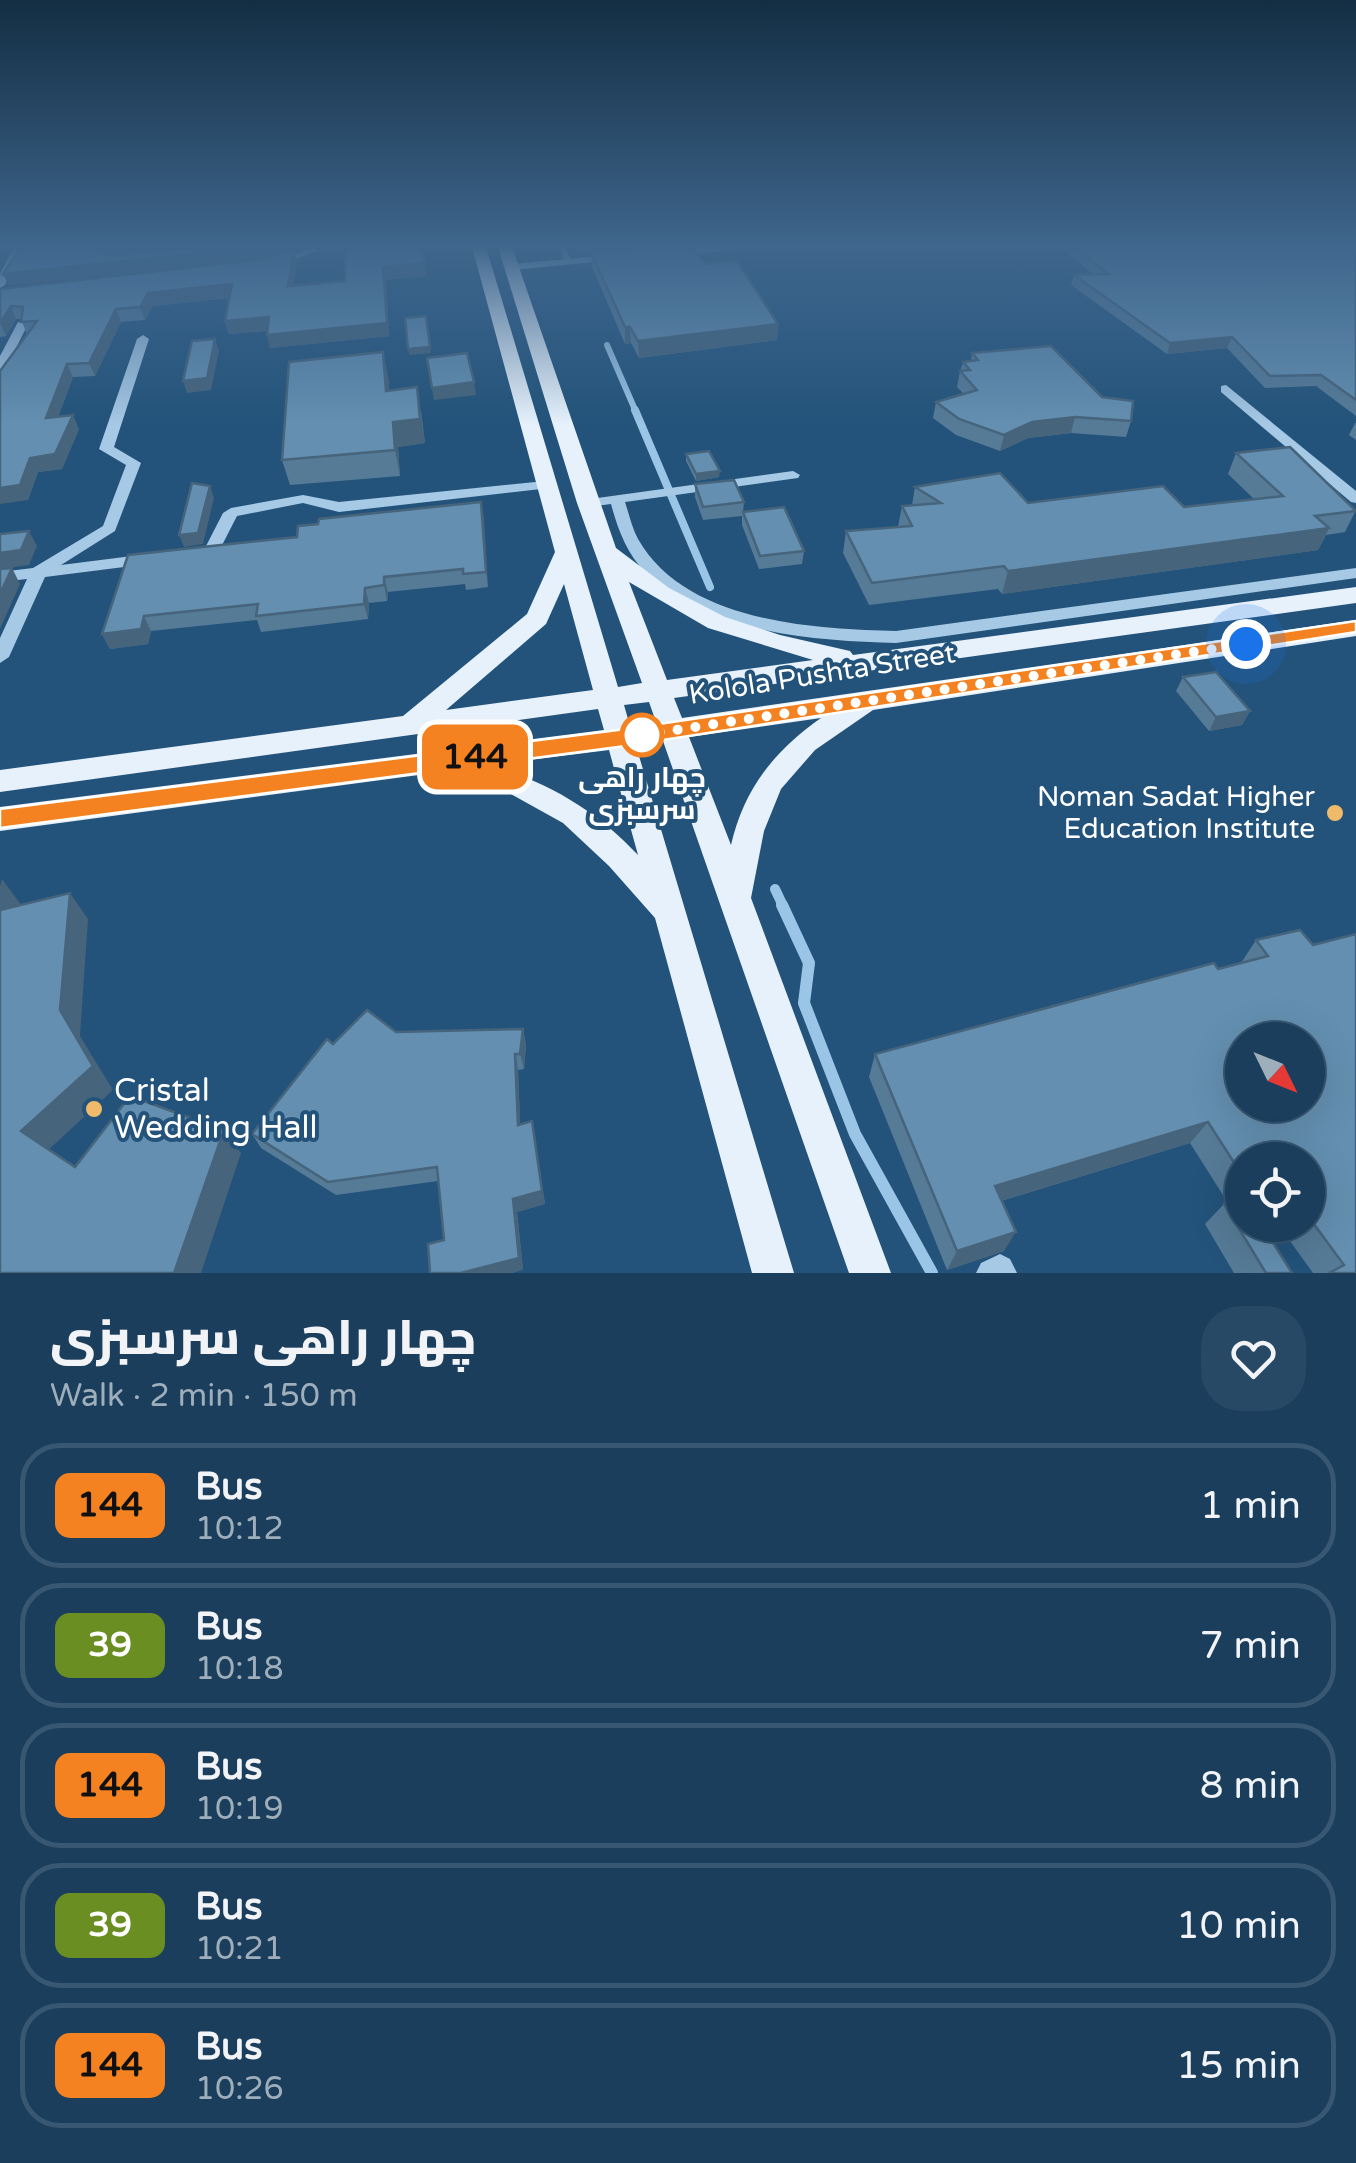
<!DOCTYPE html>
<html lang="en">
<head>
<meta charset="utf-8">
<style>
  body { margin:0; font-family:"Varela Round",Cairo,sans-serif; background:#274965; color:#f1f3f6; height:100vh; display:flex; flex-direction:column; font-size:38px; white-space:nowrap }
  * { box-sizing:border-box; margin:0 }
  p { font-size:32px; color:#9faebb }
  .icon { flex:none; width:55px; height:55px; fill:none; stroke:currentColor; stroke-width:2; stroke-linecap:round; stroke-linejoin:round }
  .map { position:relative; height:1273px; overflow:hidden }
  .side { display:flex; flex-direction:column; background:#1a3e5c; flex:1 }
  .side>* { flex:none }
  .badge { padding:0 20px; border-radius:15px; font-size:35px; line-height:65px }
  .needle { width:65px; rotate:133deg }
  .controls { position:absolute; left:1225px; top:1022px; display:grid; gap:20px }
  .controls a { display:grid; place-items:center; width:100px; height:100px; border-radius:50%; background:#1a3e5c; box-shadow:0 10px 40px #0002,0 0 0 2px #385772; font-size:50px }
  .you { position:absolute; width:50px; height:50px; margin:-25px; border:8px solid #fff; border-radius:50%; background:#1a73e8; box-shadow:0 0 0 15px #1a73e833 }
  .map>.badge { position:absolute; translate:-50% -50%; box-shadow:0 0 0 5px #fff }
  .round { display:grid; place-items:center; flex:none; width:105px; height:105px; border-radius:40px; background:#274965 }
  .summary { display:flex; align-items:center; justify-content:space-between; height:170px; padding:0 50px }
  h1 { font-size:48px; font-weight:800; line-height:75px }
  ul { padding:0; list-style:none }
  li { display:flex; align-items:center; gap:30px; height:125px; margin:0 20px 15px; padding:0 30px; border:5px solid #385772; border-radius:40px }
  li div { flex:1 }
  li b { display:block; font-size:38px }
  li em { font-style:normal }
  li .badge { min-width:110px; font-weight:700; text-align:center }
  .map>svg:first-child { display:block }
</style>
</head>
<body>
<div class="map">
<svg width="1356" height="1273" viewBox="0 0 1356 1273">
  <rect width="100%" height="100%" fill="#23537a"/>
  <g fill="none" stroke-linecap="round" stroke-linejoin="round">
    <!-- stream-far3 -->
    <g stroke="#9ac5e6" stroke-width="6">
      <path d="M562,247l5,12"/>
      <path d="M607,345l29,67"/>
    </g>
    <!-- stream-far2 -->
    <path stroke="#9ac5e6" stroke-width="8" d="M635,410l75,177"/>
    <!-- stream-far1 -->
    <path stroke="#9ac5e6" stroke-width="10" d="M775,889l9,19"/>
    <!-- stream -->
    <path stroke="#9ac5e6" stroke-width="12" d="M782,905l27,58 -5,40 51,131 77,139"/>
    <!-- minor -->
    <g fill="#a6c9e5" fill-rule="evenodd">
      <path d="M14,247h10l-19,38 -5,3v-14z"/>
      <path d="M314,247h15l-51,18 -9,-2z"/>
      <path d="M703,247h36l-5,3 -62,6 -5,-3z"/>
      <path d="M611,255l5,3 -1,2 -103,10 -5,-3 5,-3z"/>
      <path d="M18,322l10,2 -22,44 -6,4v-16z"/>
      <path d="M143,335l6,4 -35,108 27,16 -26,68 -54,34 87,-11 8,5 -8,5 -103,13 -36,80 -9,6v-25l27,-59 -27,3v-10l33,-4 70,-42 23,-61 -27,-16 38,-110z"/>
      <path d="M1226,385l130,106v12l-5,-1 -130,-110v-6z"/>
      <path d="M793,471l7,4 -2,3 -173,24c4,12 7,26 13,37 47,83 174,90 258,92l460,-63v10l-460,65c-79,-2 -192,-10 -250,-70 -19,-19 -28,-43 -35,-69l-23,3 -7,-4 2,-3z"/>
      <path d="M545,481l5,1v6l-211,24 -36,-9 -66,13 -20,39 -23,4 -8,-5 2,-3 17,-3 18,-35 8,-5 72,-13 36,7z"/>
      <path d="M1000,1254l10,5 7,14h-41l5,-10z"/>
    </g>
    <!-- major -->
    <path fill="#e6f1fc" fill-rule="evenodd" d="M472,247h14l132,440 24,-4 -65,-180 -79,-256h14l104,301 53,40 56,29 55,18 70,16 3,4 503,-68v16l-682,95 8,20 674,-98v16l-483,74 -58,40 -34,39 -17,42 -13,67 140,375h-42l-186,-532 -27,5 158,527h-42l-97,-355 -46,-52 -46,-43 -54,-30 -65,-15 -3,-6 -441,59v-24l604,-77 -6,-21 -598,83v-22l403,-54 124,-102 28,-62zM629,582l79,46 105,32 -146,20zM564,584l29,106 -147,20 100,-86zM649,702l7,20 -26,4 -6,-21zM821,718c-47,33 -77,71 -90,127l-42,-108zM609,750l29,105c-42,-45 -89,-72 -147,-90z"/>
  </g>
  <!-- wall -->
  <g fill="#567b97" fill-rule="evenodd">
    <path d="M317,247h108h-3l4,29 -40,4 3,56 -119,12 -3,-17 -38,3 -4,-13 5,-23 -77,8 -8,14 -24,2 -26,54 -22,1 -15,40 21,12 -17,40 -24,3 -10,28 -1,-165 -6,-16h-5l-10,17 -6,1v-48l297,-27 -4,24 52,-5v-29l-26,2z"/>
    <path d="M576,247h114l16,17 72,60 -1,16 -138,18 -8,-15 -6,1 -33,-77 -1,-14 -12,1z"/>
    <path d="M1059,247h297v169l-40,-30 -51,2 -38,-40 -60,6 -96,-69 3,-10 19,-1z"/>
    <path d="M972,353l130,44 29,24 -5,16 -55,-4 -43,5 -28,13 -44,-16 -23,-17 3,-16 28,-8 -7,-7 3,-16 3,-9 8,-1z"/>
    <path d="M388,375l1,15 32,21 4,32 -27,4 2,29 -110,9 -8,-25z"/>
    <path d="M1355,423h1v17l-7,-5z"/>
    <path d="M1236,453l120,57 -11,22 -19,3 -8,15 -316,44 -4,-5 -129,16 -26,-52 3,-22 52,-4 4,-21 10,-1 3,-18 113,16 156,4 70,-8 -26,-25z"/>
    <path d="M686,454l33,23 -23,4 -10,-20z"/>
    <path d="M695,484l49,18 -1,10 61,39 -2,13 -43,5 -17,-44v-9l-39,4 -8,-23z"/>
    <path d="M481,502l7,85 -22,3 -1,-6 -77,8 -1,9 -18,2 -1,16 -107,13 -4,-12 -106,11 -3,13 -38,5 -8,-15 195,-97z"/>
    <path d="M1183,677l67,34 -8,14 -33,6 -33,-40z"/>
    <path d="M1300,930l56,343h-43l-31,-43 -14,5 24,38h-58l-29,-49 19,-20 4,-1 -38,-60 -189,58 3,50 -57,19 -78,-193 6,-23 366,-91 15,-23zM1242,1160h66v65h-66z"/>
    <path d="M523,1029l3,16 -2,24 -6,1 2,54 12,-3 13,83 -28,8 6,58 -79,-30 -6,-59 -102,14 -75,-47 -9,-14 81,-90 63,-12z"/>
  </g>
  <!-- shaded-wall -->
  <g fill="#46647b">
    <path d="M102,247h97l-88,8 -8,8 151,-16h48l-37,11 -256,28 -6,-12 95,-23z"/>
    <path d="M317,247h29l1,5 -28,2z"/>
    <path d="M422,247l4,29 -40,4 3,56 -119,12 -3,-13 116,-68 39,-20h3z"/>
    <path d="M586,247h74l-81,7 -1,-6z"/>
    <path d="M294,250l3,12 -6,37 -3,-13z"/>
    <path d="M232,284l4,13 -83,9 -8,14 -5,-13 8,-14z"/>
    <path d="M11,306l5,13 -10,17 -6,-13z"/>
    <path d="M116,309l5,13 -26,54 -6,-13z"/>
    <path d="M269,317l4,13 -44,4 -4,-13z"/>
    <path d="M427,322l4,31 -22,2 -1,-6z"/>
    <path d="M778,324l-1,16 -138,18 -1,-17z"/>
    <path d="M625,327h5l1,16 -6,1z"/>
    <path d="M1232,337l-5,11 -60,6 3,-11z"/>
    <path d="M215,339l4,12 -8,39 -24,3 -4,-12z"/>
    <path d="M383,352l5,23 3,40 -5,-24z"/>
    <path d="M67,364l6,13 -21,55 -6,-14z"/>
    <path d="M474,382l2,13 -42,5 -2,-12z"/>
    <path d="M417,387l8,56 -27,4 2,29 -5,-26 -2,-28z"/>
    <path d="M73,415l6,14 -17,40 -24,3 -10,28 -28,4v-16z"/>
    <path d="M1075,417l-4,16 -43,5 -28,13 4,-16 28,-13z"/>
    <path d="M720,471l-1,6 -23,4v-7z"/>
    <path d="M210,486l4,12 -11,46 -19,3 -5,-12z"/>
    <path d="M481,502l3,15 4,70 -2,-15z"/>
    <path d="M1329,528l-11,22 -316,44 6,-23z"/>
    <path d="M29,531l8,15 -8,19 -29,4v-16z"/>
    <path d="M12,568l8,16 -20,45v-35z"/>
    <path d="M384,577l4,15 -1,9 -3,-16z"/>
    <path d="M365,588l4,15 -1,16 -4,-15z"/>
    <path d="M144,616l7,15 -3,13 -38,5 -8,-15z"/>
    <path d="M1250,711l-8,14 -33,6 7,-14z"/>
    <path d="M2,879l20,27 -22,18v-38z"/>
    <path d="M70,893l18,26 -8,117 33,54 -69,64 -23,-23z"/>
    <path d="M523,1029l3,16 -2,24 -4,-15z"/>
    <path d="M515,1054l3,16 3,69 -3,-14z"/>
    <path d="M532,1121l13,83 -28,8 6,58 -10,3h-52l52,-74z"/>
    <path d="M1208,1122l-18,21 -206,63 11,-20z"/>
    <path d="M224,1130l17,23 -40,120h-27z"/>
    <path d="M1261,1225h27l-6,5 -35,12z"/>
    <path d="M1016,1232l-12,19 -57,19 10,-19z"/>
  </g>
  <!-- building -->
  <g fill="#648fb0" stroke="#46647b" stroke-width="2.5" fill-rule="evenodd">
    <path d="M21,247h81l-4,4 9,5 103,-9h44l-251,27z"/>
    <path d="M345,247h77l2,16 -41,4 4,56 -120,12 2,-18 -44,4 7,-37 -84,9 -8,14 -24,2 -27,54 -22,1 -21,54 27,-3 -18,39 -25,4 -10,27 -20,3v-117l37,-50 -16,1 2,-15 -12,-1 -11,17v-34l264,-30 30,-9 -6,36 57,-5z"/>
    <path d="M643,247h47l16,17 31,-3 41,63 -140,17 -8,-14h-5l-34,-75z"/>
    <path d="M1074,247h282v153l-35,-25 -51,1 -38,-39 -62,6 -96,-68 35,-1z"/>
    <path d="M426,316l4,31 -22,2 -3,-31z"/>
    <path d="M215,339l-8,39 -24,3 9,-40z"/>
    <path d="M1051,346l51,51 31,4 -2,20 -56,-4 -43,5 -28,13 -45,-16 -23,-17 41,-12 -17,-19 10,-1 -7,-8 15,-2 -6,-7z"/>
    <path d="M383,352l3,39 31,-4 3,32 -27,3 2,28 -113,10 7,-98z"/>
    <path d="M467,353l7,29 -42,6 -5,-30z"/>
    <path d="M1290,447l66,64 -41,5 14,12 -321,43 -4,-5 -132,17 -26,-52 66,-5 -10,-20 39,-3 -26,-16 85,-14 28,30 135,-17 21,21 99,-11 -47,-43z"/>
    <path d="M709,451l11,20 -24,3 -10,-20z"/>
    <path d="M734,480l10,22 -41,5 -8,-23z"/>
    <path d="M192,483l18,3 -12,47 -19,2z"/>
    <path d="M481,502l5,70 -23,2v-5l-79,8v8l-19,3 -1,16 -108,12 2,-12 -114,12 -3,13 -39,5 26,-79 169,-18 1,-11 20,-2 1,-5z"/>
    <path d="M784,507l20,44 -44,5 -17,-44z"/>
    <path d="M29,531l-8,19 -21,3v-19z"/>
    <path d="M12,568l-12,26v-25z"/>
    <path d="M1216,672l34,39 -34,6 -33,-40z"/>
    <path d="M70,893l-10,117 33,56 -72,65 54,36 55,-71 94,34 -50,143h-174v-363z"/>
    <path d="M1300,930l13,15 43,-11v339h-27l15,-8 -36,-49v-56h-66v15l-34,-53 -213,64 21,46 -59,19 -82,-197 339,-91 4,6 50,-13 -12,-16zM1242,1040h66v65h-66z"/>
    <path d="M367,1010l29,22 127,-3 -3,25h-5l3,71 14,-4 10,70 -29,8 6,59 -58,15h-31l-2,-29 16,-4 -7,-73 -109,15 -76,-48 75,-95 6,5z"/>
    <path d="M1242,1198v27h20l30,48h-26l-42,-69z"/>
  </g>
  <!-- sky -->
  <linearGradient id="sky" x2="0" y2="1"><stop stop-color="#132e43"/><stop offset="0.58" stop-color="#3f668d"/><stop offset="1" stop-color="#3f668d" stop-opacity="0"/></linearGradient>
  <rect width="1356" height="425" fill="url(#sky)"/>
  <!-- line -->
  <path fill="#f58220" stroke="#fff" stroke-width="2.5" d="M1356,621v11l-738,115 -618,81v-19l618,-79z"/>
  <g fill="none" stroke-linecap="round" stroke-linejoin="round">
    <!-- walk -->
    <path stroke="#fff" stroke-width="10" stroke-dasharray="0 18" d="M642,735l604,-91"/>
  </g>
  <!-- markers -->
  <circle fill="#fff" stroke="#f58220" stroke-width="5" cx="642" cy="735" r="20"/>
  <g fill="#efba69" stroke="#23537a" stroke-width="4">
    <circle cx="1335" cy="813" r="10"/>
    <circle cx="94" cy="1109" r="10"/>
  </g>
  <g text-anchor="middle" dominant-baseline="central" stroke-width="8" stroke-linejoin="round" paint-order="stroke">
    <!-- street labels -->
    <g font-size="28" fill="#fff" stroke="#23537a">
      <text transform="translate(822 674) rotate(-9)">Kolola Pushta Street</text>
    </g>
    <!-- stop labels -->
    <g font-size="28" font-weight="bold" fill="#fff" stroke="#23537a">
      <text x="642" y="778">چهار راهی<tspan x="642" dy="32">سرسبزی</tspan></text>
    </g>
    <!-- poi labels -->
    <g font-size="28" fill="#fff" stroke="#23537a" text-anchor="end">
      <text x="1315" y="797">Noman Sadat Higher<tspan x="1315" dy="32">Education Institute</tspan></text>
    </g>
    <!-- near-poi labels -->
    <g font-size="32" fill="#fff" stroke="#23537a" text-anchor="start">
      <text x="114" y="1091">Cristal<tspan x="114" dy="37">Wedding Hall</tspan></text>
    </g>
  </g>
</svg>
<div class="controls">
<a><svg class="needle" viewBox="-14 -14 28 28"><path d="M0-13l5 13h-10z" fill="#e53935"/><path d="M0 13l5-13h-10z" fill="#9faebb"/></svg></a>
<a><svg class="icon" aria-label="locate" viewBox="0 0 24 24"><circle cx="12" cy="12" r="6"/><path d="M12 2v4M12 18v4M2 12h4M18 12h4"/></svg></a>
</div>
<div class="you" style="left:1246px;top:644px"></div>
<b class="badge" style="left:475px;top:757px;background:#f58220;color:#111">144</b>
</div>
<section class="side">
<div class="summary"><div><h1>چهار راهی سرسبزی</h1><p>Walk · 2 min · 150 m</p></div><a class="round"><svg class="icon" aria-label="heart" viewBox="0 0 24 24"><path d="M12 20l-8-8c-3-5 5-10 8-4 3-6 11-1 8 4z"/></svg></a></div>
<ul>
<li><span class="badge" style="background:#f58220;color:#111">144</span><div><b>Bus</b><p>10:12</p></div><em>1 min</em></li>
<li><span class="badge" style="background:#6b8e23;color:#fff">39</span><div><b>Bus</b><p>10:18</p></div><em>7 min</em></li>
<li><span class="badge" style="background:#f58220;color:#111">144</span><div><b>Bus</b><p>10:19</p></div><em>8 min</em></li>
<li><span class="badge" style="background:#6b8e23;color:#fff">39</span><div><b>Bus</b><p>10:21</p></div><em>10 min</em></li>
<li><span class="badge" style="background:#f58220;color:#111">144</span><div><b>Bus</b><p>10:26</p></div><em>15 min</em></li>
</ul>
</section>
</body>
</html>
